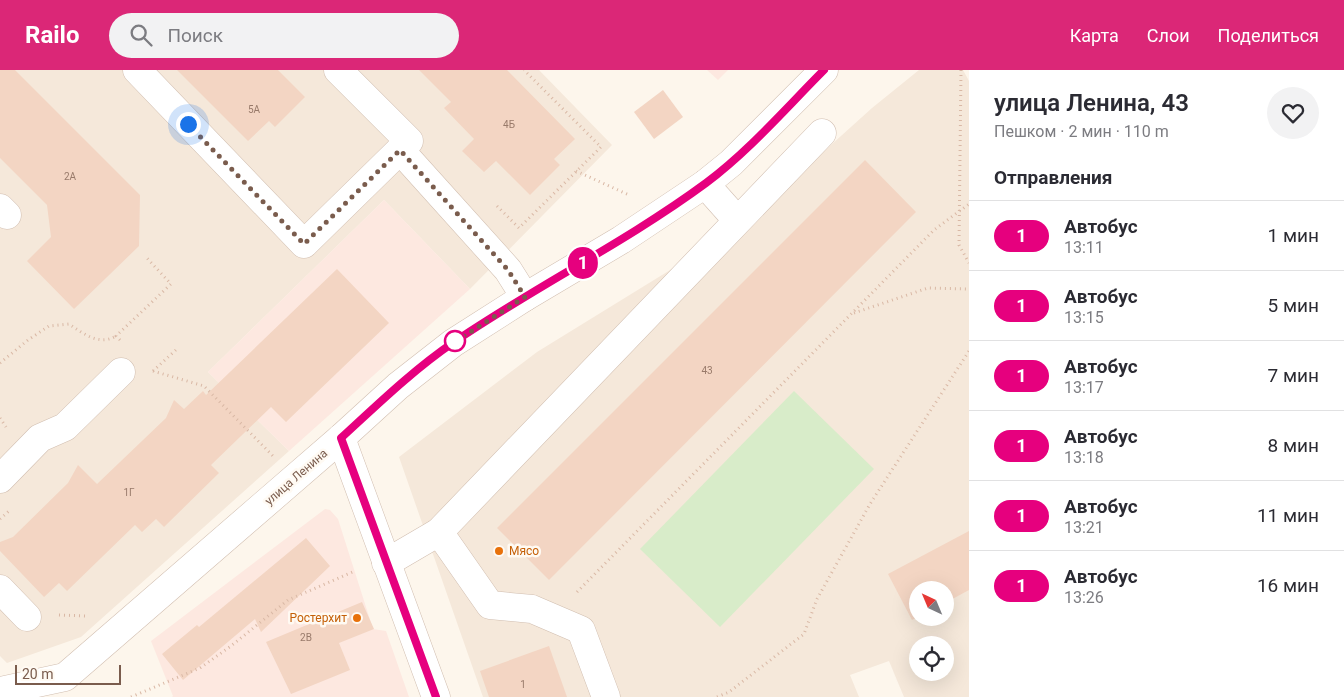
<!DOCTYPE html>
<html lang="ru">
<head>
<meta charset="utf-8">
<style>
  body { margin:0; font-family:Roboto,sans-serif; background:#f2f2f3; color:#2b2b33; height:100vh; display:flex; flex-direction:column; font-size:19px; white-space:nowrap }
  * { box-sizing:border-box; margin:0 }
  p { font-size:16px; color:#7c7c81 }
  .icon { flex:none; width:28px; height:28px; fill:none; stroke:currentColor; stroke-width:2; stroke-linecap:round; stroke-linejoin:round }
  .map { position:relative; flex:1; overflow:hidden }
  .panel { display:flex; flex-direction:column; background:#fff; width:375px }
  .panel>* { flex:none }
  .badge { padding:0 10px; border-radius:16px; font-size:18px; line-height:32px }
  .needle { width:32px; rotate:316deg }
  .controls { position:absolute; left:909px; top:511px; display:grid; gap:10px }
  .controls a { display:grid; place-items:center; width:45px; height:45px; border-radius:50%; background:#fff; box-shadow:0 5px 20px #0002; font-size:25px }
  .scale { position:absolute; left:15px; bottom:12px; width:106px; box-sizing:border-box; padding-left:5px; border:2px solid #7a5c4d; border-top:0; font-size:14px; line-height:18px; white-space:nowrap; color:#7a5c4d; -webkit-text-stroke:4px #fffaf3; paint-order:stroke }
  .you { position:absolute; width:25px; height:25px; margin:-12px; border:4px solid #fff; border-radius:50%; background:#1a73e8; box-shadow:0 0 0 8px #1a73e833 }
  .map>.badge { position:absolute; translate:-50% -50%; box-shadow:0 0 0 2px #fff }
  h2 { padding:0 25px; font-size:19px; line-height:45px }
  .round { display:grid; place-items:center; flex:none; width:52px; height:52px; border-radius:26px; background:#f2f2f3 }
  .head { display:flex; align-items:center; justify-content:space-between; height:85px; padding:0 25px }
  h1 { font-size:24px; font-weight:600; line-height:38px }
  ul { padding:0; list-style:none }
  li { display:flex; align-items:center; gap:15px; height:70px; padding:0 25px; border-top:1px solid #e1e1e2 }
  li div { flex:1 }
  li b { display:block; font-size:19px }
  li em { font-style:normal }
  li .badge { min-width:55px; font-weight:700; text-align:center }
  header { display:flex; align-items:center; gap:30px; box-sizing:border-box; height:70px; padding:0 25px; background:#db2777; color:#fff }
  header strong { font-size:24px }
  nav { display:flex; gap:28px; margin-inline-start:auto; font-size:18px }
  .search { width:350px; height:45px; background:#f2f2f3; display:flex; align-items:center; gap:12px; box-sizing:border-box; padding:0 18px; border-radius:28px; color:#7c7c81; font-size:19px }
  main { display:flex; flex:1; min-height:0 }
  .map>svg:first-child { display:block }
</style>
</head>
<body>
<header>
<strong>Railo</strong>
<div class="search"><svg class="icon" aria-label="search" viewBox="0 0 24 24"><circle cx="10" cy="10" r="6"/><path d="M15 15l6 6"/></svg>Поиск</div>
<nav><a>Карта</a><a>Слои</a><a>Поделиться</a></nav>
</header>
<main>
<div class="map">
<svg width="969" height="627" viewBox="0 0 969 627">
  <rect width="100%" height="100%" fill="#fdf6ec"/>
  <!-- residential -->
  <g fill="#f5e8da" fill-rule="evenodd">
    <path d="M0,0h539l73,75 -142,144 -86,-89 -176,172 81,79 -208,186 -74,26 -7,-7z"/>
    <path d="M919,0h44l6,11v616h-65l-15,-36 -39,14 9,22h-376l-84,-240 138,-105 203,-125 132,-119zM918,520h27v28h-27zM918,575h27v27h-27z"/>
  </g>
  <!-- commercial -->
  <g fill="#fde8e0">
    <path d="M707,0h21l-10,10z"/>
    <path d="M384,130l86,89 -181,162 -81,-79z"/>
    <path d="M325,439l5,1 8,9 35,110 13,2 23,66h-237l1,-1 -22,-55z"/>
  </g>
  <!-- green -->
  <path fill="#d8ecc9" d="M794,321l80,78 -154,158 -80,-78z"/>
  <!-- building -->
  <g fill="#f3d5c3">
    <path d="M0,0h15l125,125 -1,51 -65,63 -47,-48 24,-24 -4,-32 -47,-47z"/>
    <path d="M177,0h101l27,27 -30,30 -6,-6 -21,20z"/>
    <path d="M419,0h88l68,69 -21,20 6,6 -30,30 -34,-34 -12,11 -22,-21 12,-12 -30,-31 7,-6z"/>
    <path d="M663,20l20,27 -29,22 -20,-27z"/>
    <path d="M865,90l51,52 -367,368 -52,-52z"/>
    <path d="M337,199l52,54 -103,99 -15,-15 -60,58 8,8 -55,54 -8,-8 -14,13 -7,-7 -68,66 -8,-8 -15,14 -44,-46v-9l13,-5 55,-54 10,-18 19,19 69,-66 8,-18 10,9 19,-18 3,4z"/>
    <path d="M969,461v59l-24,13v-13h-27v27l-6,3 -24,-46z"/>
    <path d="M306,468l24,28 -69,66 -6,-13 -72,61 -21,-26 35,-29 2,2z"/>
    <path d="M362,532l12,27 -35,14 11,27 -59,24 -25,-52z"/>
    <path d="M549,576l18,51h-78l-9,-26z"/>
  </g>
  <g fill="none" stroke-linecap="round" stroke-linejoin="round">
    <!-- minor casing -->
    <g stroke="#d1beb0" stroke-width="29">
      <g id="minor">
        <path d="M137,0l167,174 96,-94"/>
        <path d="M338,0l71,71 -9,9 108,120 17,27"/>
        <path d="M705,114l32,36"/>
        <path d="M0,138l7,7"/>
        <path d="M341,368l95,259"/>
        <path d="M0,409l40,-41 25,-11 56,-55"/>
        <path d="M439,462l51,73 42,4 49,21 25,67"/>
        <path d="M386,493l53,-31 383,-399"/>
        <path d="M0,519l27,28"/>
        <path d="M0,621l65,-14 276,-239 57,-52 55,-43 72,-46 96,-57 84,-56 26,-21 93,-93"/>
      </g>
    </g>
    <!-- path -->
    <g stroke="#d9b8a5" stroke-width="3" stroke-dasharray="1 4" stroke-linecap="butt">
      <path d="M961,0l-2,175 10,18"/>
      <path d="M576,101l53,24"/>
      <path d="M497,136l22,22 82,-81 -77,-77"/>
      <path d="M854,243l74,-25 41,1"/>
      <path d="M120,270l-4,-4 55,-52 -26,-28"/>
      <path d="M0,293l28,-23 21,-14 20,-2c15,10 30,22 47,12"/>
      <path d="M153,301l51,15 69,70"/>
      <path d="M153,301l25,-23"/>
      <path d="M0,348l6,9"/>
      <path d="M0,449l9,-8"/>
      <path d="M577,522l357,-362 35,-26"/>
      <path d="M59,545l27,1"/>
      <path d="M131,627l69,-29 31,-22 57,-46 67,-29"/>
      <path d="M717,627l12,-5 75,-58 13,-35 53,-95 99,-153"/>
    </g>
    <!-- minor -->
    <use href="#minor" stroke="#fff" stroke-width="28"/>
  </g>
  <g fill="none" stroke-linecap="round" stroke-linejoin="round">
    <!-- line casing -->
    <g stroke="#fff" stroke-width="11">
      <path id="line" d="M436,627l-95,-259c36,-33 72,-68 113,-96 82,-56 172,-100 252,-159 44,-33 80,-75 118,-113"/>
    </g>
    <!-- line -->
    <use href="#line" stroke="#e6007e" stroke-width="8"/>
    <!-- walk -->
    <path stroke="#7a5c4d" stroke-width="5" stroke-dasharray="0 9" d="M188,54l116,120 96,-94 108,120 17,27 -72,46 2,-2"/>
  </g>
  <!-- markers -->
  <circle fill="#fff" stroke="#e6007e" stroke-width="2.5" cx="455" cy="271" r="10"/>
  <g fill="#e8710a" stroke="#fffaf3" stroke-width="2">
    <circle cx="499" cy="481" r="5"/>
    <circle cx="357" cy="548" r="5"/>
  </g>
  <g text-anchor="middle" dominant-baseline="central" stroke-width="5" stroke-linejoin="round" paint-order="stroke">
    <!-- number labels -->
    <g font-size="10" fill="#987a6a">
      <text x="254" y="39">5А</text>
      <text x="509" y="54">4Б</text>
      <text x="70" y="106">2А</text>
      <text x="707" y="300">43</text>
      <text x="129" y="422">1Г</text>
      <text x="306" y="567">2В</text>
      <text x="523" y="614">1</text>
    </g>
    <!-- street labels -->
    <g font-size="12" fill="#7a5c4d" stroke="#fffaf3">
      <text transform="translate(296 407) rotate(-41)">улица Ленина</text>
    </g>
    <!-- food labels -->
    <g font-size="12" fill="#c56008" stroke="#fffaf3" text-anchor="start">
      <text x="509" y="481">Мясо</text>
      <text x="347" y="548" text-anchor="end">Ростерхит</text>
    </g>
  </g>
</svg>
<div class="controls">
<a><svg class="needle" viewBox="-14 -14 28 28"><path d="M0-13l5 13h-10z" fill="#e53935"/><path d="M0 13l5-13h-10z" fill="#7c7c81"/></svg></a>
<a><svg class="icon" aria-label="locate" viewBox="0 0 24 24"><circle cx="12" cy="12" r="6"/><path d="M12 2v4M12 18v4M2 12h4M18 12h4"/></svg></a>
</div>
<div class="scale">20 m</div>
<div class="you" style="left:188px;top:54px"></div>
<b class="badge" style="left:583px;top:193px;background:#e6007e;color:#fff">1</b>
</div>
<section class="panel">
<div class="head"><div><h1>улица Ленина, 43</h1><p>Пешком · 2 мин · 110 m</p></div><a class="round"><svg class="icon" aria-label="heart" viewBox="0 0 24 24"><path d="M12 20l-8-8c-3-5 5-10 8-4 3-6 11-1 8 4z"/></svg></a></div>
<h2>Отправления</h2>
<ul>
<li><span class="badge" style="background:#e6007e;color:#fff">1</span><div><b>Автобус</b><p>13:11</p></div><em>1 мин</em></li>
<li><span class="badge" style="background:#e6007e;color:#fff">1</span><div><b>Автобус</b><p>13:15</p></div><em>5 мин</em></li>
<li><span class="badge" style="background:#e6007e;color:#fff">1</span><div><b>Автобус</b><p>13:17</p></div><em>7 мин</em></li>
<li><span class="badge" style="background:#e6007e;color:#fff">1</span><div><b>Автобус</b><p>13:18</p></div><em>8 мин</em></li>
<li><span class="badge" style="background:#e6007e;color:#fff">1</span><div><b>Автобус</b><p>13:21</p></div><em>11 мин</em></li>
<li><span class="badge" style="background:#e6007e;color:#fff">1</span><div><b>Автобус</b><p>13:26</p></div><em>16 мин</em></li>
</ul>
</section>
</main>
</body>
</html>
